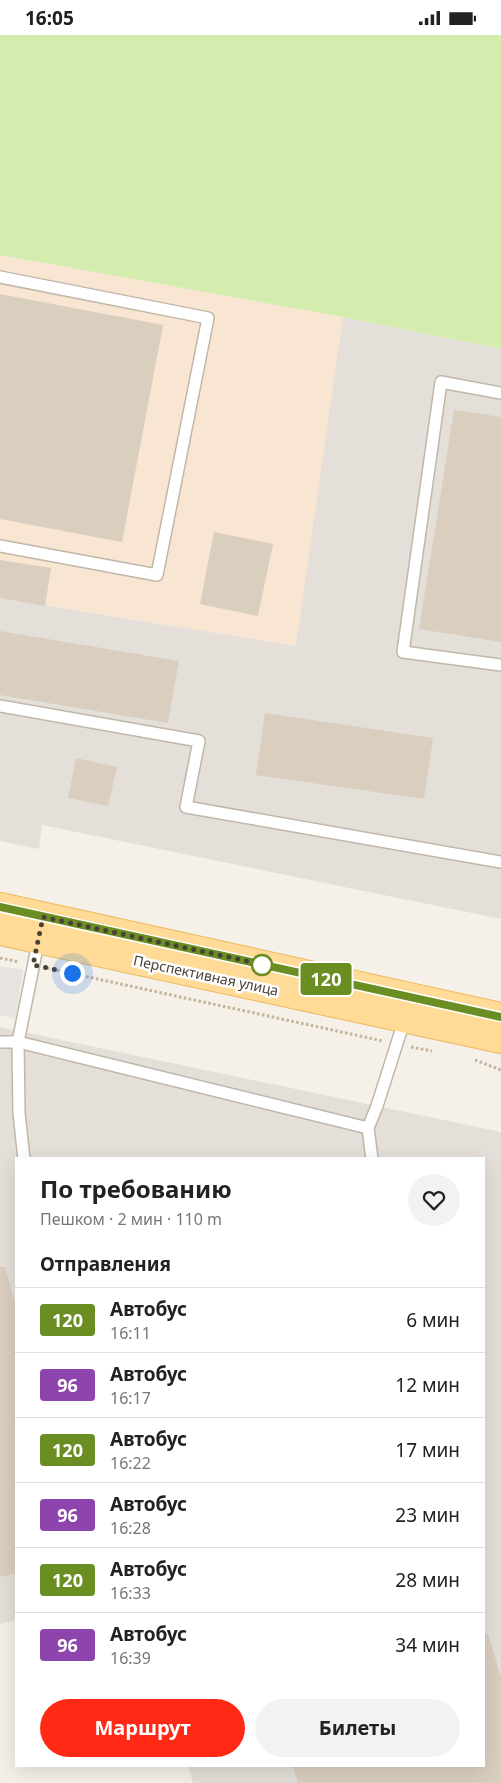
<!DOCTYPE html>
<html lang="ru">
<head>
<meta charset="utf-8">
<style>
  body { margin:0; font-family:"Noto Sans",sans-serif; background:#f2f2f2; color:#222; height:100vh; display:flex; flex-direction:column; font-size:19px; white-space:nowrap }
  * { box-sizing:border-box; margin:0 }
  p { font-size:16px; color:#767676 }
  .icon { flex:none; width:28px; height:28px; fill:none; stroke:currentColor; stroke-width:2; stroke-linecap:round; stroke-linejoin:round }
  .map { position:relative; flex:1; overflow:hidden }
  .drawer { position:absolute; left:15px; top:1122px; width:470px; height:610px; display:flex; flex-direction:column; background:#fff; border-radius:0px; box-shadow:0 5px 20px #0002 }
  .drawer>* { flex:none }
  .badge { padding:0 10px; border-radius:4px; font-size:18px; line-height:32px }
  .you { position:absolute; width:25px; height:25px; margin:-12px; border:4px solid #fff; border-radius:50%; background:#1a73e8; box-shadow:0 0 0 8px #1a73e833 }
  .map>.badge { position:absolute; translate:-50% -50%; box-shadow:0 0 0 2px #fff }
  h2 { padding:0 25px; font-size:19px; line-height:45px }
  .round { display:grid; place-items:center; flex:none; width:52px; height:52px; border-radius:26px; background:#f2f2f2 }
  .summary { display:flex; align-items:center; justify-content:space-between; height:85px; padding:0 25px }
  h1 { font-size:24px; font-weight:700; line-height:38px }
  .button { display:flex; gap:10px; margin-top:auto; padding:10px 25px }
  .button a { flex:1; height:58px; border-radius:30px; background:#ff2915; color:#fff; font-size:20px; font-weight:700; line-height:58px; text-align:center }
  .button a+a { background:#f2f2f2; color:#222 }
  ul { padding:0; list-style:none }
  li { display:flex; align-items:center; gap:15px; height:65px; padding:0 25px; border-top:1px solid #e0e0e0 }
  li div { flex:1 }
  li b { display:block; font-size:19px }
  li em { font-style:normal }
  li .badge { min-width:55px; font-weight:700; text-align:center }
  .status { display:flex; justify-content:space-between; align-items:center; height:35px; padding:0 25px; background:#fff; direction:ltr }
  .status svg { height:14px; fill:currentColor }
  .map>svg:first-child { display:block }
</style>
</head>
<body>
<div class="status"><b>16:05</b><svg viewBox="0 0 49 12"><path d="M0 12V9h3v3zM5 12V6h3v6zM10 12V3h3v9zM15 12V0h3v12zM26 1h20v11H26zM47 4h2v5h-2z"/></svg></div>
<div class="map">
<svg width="501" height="1748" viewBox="0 0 501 1748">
  <rect width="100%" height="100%" fill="#f5f0e8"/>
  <!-- commercial -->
  <path fill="#f8e5d2" d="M0,220l343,62 -46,329 -297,-48z"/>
  <!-- industrial -->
  <g fill="#e4dfd9">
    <path d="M343,282l158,32v570l-459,-94 -3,24 -39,-8v-243l296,48z"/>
    <path d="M0,992l501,105v651h-308l-5,-17h296v-607h-468v461l-16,4z"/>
  </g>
  <!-- green -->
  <path fill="#d4ecae" d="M0,0h501v314l-158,-32 -343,-62z"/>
  <!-- parking -->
  <path fill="#e6e3e0" d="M0,931l23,4 -8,49 -15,-4z"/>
  <!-- building -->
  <g fill="#dacebf">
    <path d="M0,259l163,31 -41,217 -122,-23z"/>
    <path d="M454,375l47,7v225l-82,-13z"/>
    <path d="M214,497l59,12 -15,72 -58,-12z"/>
    <path d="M0,525l51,8 -6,38 -45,-8z"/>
    <path d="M0,596l179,30 -11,62 -168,-28z"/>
    <path d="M265,678l168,25 -9,61 -168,-24z"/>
    <path d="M76,723l41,9 -9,39 -40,-8z"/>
    <path d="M0,1232h5l11,40v266l-16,4z"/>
    <path d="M484,1599h4l13,43v106h-203l-5,-17h191z"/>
  </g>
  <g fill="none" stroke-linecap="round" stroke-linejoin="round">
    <!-- lane casing -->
    <g stroke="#c1b7a9" stroke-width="14">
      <g id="lane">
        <path d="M0,242l208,41 -51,257 -157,-29"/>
        <path d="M501,358l-60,-11 -38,270 98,13"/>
        <path d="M0,671l199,35 -13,66 315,55"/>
        <path d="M0,1007h18l350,86"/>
        <path d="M24,1124l-5,-46 -1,-71 21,-104"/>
        <path d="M372,1124l-4,-31 9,-22 28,-88"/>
      </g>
    </g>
    <!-- primary casing -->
    <g stroke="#ecb95e" stroke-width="30">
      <g id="primary">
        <path d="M0,872l501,110"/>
        <path d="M0,896l501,108"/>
      </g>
    </g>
    <!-- path -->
    <g stroke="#c4b299" stroke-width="3" stroke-dasharray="2.5 2.5" stroke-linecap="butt">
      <path d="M0,923l19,4"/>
      <path d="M47,933l336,73"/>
      <path d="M411,1012l21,4"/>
      <path d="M475,1025l26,10"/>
    </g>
    <!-- lane -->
    <use href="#lane" stroke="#fff" stroke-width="11"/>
    <!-- primary -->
    <use href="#primary" stroke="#ffdb97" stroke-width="28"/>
  </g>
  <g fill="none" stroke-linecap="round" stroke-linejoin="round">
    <!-- line casing -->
    <g stroke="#fff" stroke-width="11">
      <path id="line" d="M0,872l501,110"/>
    </g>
    <!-- line -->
    <use href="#line" stroke="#6b8e23" stroke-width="8"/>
    <!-- walk -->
    <path stroke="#494036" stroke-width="5" stroke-dasharray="0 9" d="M72,938l-39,-8 10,-48 227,49 -8,-1"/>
  </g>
  <!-- markers -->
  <circle fill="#fff" stroke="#6b8e23" stroke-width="2.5" cx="262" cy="930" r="10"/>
  <g text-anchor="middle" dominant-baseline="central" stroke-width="5" stroke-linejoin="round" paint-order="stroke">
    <!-- street labels -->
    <g font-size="14" fill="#494036" stroke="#fff">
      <text transform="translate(206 940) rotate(12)">Перспективная улица</text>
    </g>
  </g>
</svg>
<div class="you" style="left:72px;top:938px"></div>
<b class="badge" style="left:326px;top:944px;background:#6b8e23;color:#fff">120</b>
<section class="drawer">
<div class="summary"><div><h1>По требованию</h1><p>Пешком · 2 мин · 110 m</p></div><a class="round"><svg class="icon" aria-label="heart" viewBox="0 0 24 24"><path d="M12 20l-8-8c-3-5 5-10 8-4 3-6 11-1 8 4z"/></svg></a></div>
<h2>Отправления</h2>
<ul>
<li><span class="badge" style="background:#6b8e23;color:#fff">120</span><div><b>Автобус</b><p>16:11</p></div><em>6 мин</em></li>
<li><span class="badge" style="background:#8e44ad;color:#fff">96</span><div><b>Автобус</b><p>16:17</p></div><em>12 мин</em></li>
<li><span class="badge" style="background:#6b8e23;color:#fff">120</span><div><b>Автобус</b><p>16:22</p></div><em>17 мин</em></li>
<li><span class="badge" style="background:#8e44ad;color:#fff">96</span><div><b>Автобус</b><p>16:28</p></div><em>23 мин</em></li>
<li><span class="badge" style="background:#6b8e23;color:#fff">120</span><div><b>Автобус</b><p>16:33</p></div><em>28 мин</em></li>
<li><span class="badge" style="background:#8e44ad;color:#fff">96</span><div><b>Автобус</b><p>16:39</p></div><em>34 мин</em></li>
</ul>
<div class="button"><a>Маршрут</a><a>Билеты</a></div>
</section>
</div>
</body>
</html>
